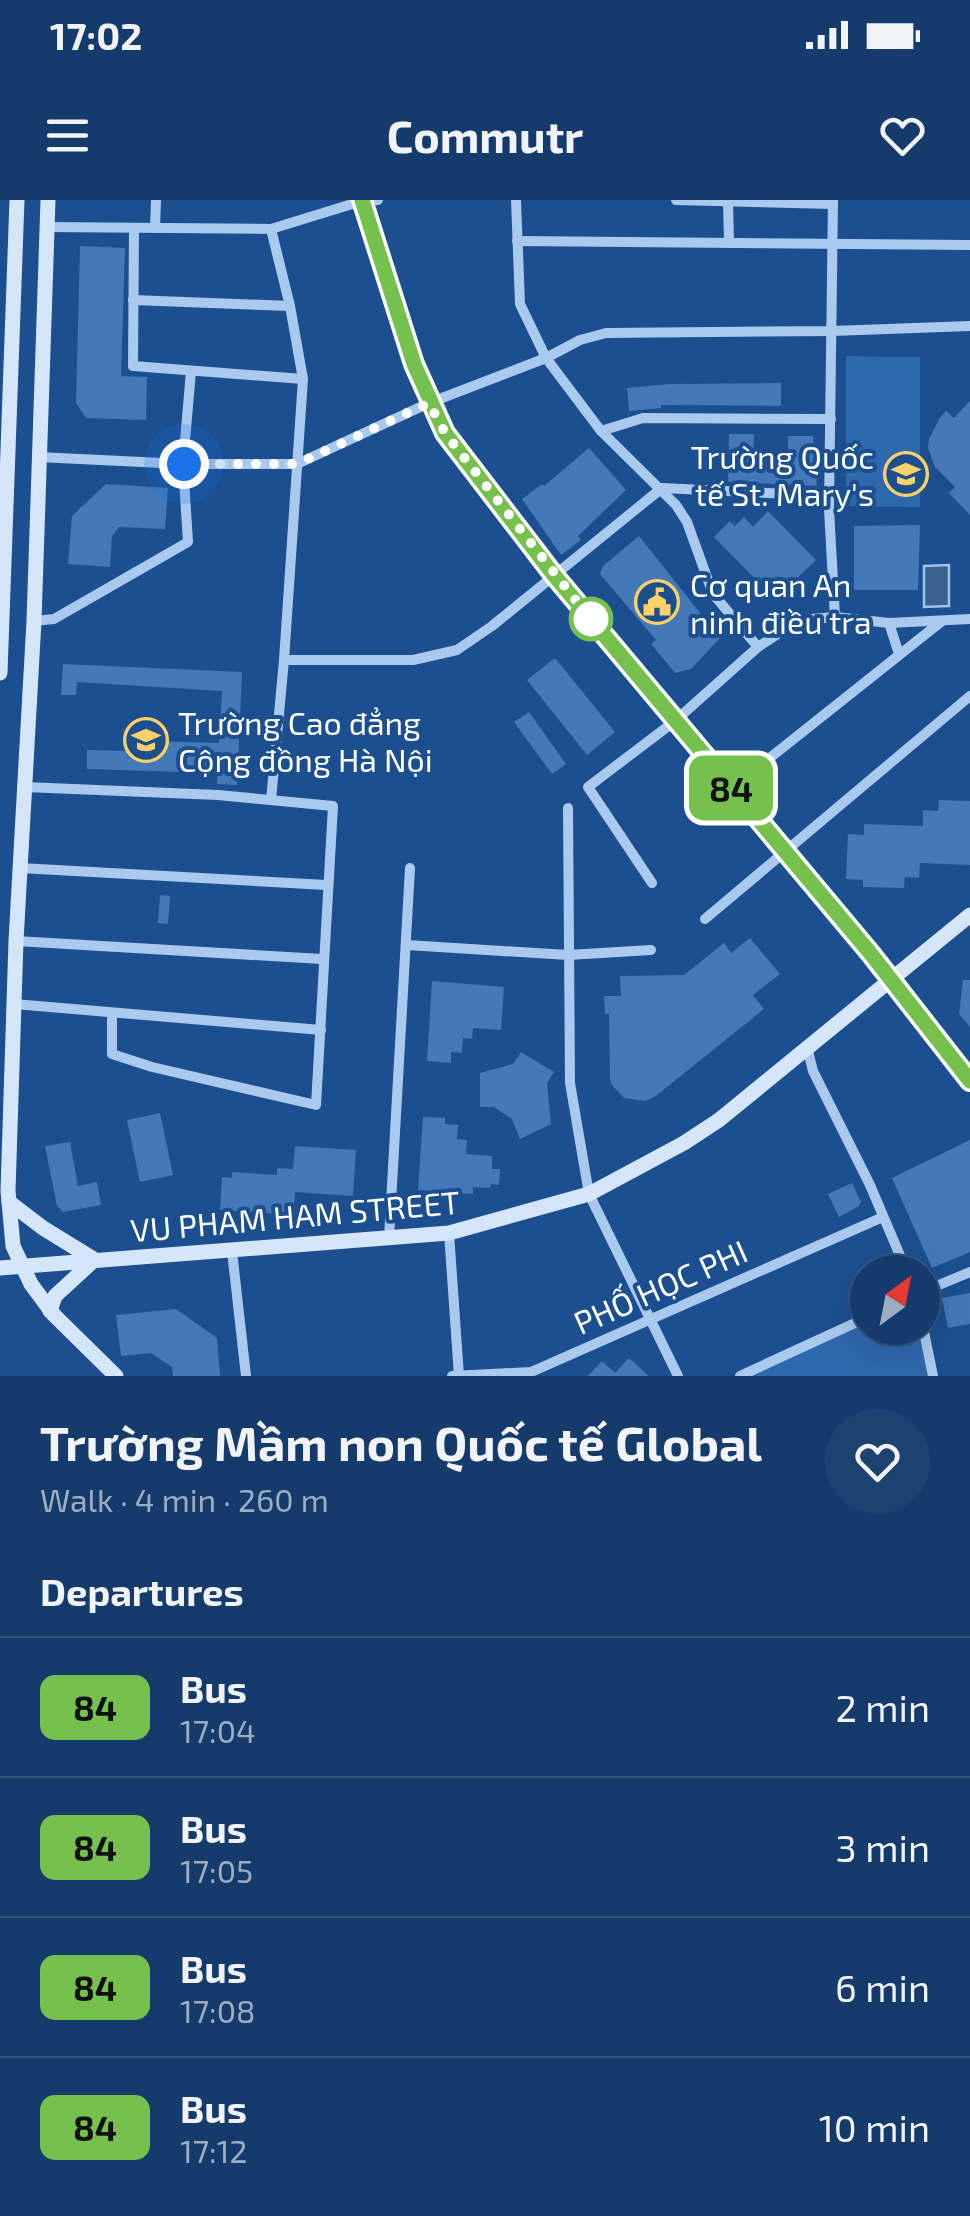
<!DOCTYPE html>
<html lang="en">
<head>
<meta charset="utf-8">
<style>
  body { margin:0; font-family:"Exo 2",sans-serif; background:#1d4271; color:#f1f3f6; height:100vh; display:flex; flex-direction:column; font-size:38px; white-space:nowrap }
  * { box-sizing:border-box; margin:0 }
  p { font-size:32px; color:#9dadc1 }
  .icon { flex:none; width:55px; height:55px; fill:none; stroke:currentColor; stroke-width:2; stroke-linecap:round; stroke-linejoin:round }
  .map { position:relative; height:1176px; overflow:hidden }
  .sheet { display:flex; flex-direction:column; background:#143b6b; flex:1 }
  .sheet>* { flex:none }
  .badge { padding:0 20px; border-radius:15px; font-size:35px; line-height:65px }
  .needle { width:65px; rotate:32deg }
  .controls { position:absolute; left:850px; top:1055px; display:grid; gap:20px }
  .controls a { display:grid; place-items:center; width:90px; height:90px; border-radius:50%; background:#143b6b; box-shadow:0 10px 40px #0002,0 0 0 2px #33557e; font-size:50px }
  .you { position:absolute; width:50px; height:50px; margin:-25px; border:8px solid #fff; border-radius:50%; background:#1a73e8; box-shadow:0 0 0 15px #1a73e833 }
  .map>.badge { position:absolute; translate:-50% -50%; box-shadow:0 0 0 5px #fff }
  h2 { padding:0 40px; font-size:38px; line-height:90px }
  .round { display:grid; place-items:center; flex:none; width:105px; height:105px; border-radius:52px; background:#1d4271 }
  .headline { display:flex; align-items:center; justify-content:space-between; height:170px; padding:0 40px }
  h1 { font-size:48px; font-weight:700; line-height:75px }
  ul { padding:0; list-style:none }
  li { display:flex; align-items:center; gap:30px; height:140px; padding:0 40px; border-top:2px solid #33557e }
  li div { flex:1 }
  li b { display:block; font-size:38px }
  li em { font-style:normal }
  li .badge { min-width:110px; font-weight:700; text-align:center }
  .status { display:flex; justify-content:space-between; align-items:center; height:70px; padding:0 50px; background:#143b6b; direction:ltr }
  .status svg { height:28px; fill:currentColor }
  header { display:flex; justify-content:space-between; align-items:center; height:130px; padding:0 40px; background:#143b6b; font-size:45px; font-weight:700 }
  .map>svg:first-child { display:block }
</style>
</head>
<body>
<div class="status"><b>17:02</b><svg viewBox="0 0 49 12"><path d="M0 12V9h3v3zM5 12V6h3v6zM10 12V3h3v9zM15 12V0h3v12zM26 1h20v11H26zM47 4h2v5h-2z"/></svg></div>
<header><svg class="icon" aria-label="menu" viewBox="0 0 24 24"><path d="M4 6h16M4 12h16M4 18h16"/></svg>Commutr<svg class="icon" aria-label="heart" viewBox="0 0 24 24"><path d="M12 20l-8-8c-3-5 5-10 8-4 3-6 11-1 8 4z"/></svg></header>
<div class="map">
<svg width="970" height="1176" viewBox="0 0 970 1176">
  <rect width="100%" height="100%" fill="#1b4f8f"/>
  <!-- green -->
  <g fill="#2e69ad">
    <path d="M846,156l74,1v150l-74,-1z"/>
    <path d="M867,1117l1,11h54l10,48h-191z"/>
  </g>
  <!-- water -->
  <path fill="#3c6290" stroke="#9cc4f0" stroke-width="2.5" d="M949,365v41l-25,1v-41z"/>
  <!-- building -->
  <g fill="#4478b7">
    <path d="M80,46l45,2 -4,128 26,1 -1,43 -60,-2 -10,-15z"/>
    <path d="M781,183v23l-120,-1v3l-32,3 -2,-23 43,-4z"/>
    <path d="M970,201v114l-21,-22 6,-6 -20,-20 -7,-19 1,-9 10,-20 7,-8 8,7z"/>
    <path d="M729,234h25l-1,28 35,1v-27h25l4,50 -89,-4z"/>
    <path d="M589,248l37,42 -48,46 3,4 -20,15 -39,-56 20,-15 2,2z"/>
    <path d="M106,284l62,4 -3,41 -46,-2 -7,9 -2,31 -42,-3 4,-48z"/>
    <path d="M768,311l48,49 -41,39 -61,-62 16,-16 5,5 9,-9 9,10z"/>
    <path d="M920,325l-2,65h-64v-64z"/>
    <path d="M639,336l81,102 -29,31 -16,4 -24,-29 5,-4 -56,-66 3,-8z"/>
    <path d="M555,458l60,74 -28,23 -60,-75z"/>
    <path d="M63,464l179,8 -5,113 -20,-1 1,-11 -131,-4v-19l48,1 4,-6h15v-4l65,2 3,-52 -145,-9 -1,13h-15z"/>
    <path d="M529,512l37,52 -14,10 -38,-52z"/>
    <path d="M939,600l31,1v64l-50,-2 -1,15 -14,-1 -1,11 -41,-1v-7l-17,-1 2,-45 16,1v-11l59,2v-16l15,1z"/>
    <path d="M160,695l10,1 -2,28 -10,-1z"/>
    <path d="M750,738l30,36 -27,21 11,14 -108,87 -11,5 -21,-3 -12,-13 -2,-7 -1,-64h-4l-1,-18h17l-1,-20 64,-1 40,-32 7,10z"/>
    <path d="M963,780h7v47l-11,-13z"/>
    <path d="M432,781l72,6 -3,43 -28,-2 -1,11 -9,-1 -1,15 -11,-1v11l-24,-2z"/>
    <path d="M521,852l33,20 -7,11 4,41 -31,15 -8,-20 -18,-12h-14v-34l33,-9z"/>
    <path d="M160,913l13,62 -33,7 -13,-62z"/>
    <path d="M423,917l22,1v6l13,1 -1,14 10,1 -1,14 26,2v13h8l-1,16 -8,-1 -1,4 -17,-1v7l-55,-4z"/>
    <path d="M970,940v112l-38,16 -40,-90z"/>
    <path d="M70,942l8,44 19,-4 4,23 -38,7 -6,-6 -12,-60z"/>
    <path d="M295,946l61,4 -3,46 -58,-4 -2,23 -73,-5 2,-33 10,1v-6l45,3v-7l16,1z"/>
    <path d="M852,983l9,19 -2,4 -20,11 -11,-23z"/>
    <path d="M970,1093v31l-22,4 -6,-30z"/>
    <path d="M176,1109l41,29 3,38h-47l-1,-9 -21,-14 -30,3 -5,-41z"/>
    <path d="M629,1158l20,18h-61l14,-15 13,12z"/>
  </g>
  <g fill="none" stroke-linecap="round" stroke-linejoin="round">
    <!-- street -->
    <g stroke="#a9c9ee" stroke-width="10">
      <path d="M516,0l4,104 26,54 55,73 75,74 11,17 26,72 45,53"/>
      <path d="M676,0l157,4"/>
      <path d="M833,0l-4,309 6,108"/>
      <path d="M728,2l1,40"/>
      <path d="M47,27l224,2 91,-28 16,-1"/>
      <path d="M134,28l-1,138 170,13"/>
      <path d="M155,28l1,-28"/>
      <path d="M517,41l453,4"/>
      <path d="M133,100l157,6"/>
      <path d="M601,231l42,-13 188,1"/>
      <path d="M38,257l145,7h114l132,-61 117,-45 34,-18 26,-7 226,-2 138,-5"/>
      <path d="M34,421l20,-2 134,-77 -5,-78 8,-93"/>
      <path d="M889,423l10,31"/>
      <path d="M284,460h129l44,-10 35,-24 170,-138 168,8"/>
      <path d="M25,587l193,8 115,11 -17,299 -164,-38 -40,-13v-40"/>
      <path d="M732,588l210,-167"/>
      <path d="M271,600l13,-140 19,-281 -13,-73 -19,-77"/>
      <path d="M568,608l2,275 19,111 89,182"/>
      <path d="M20,668l306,17"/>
      <path d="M652,683l-64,-96 87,-66 83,-74 41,-27 36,-3 54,6 81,-4"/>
      <path d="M705,719l265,-223"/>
      <path d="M16,741l306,18"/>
      <path d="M407,745l161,10 83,-5"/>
      <path d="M14,804l307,26"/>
      <path d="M808,851l5,20 57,114 37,87"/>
      <path d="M449,1033l10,143"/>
      <path d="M389,1038l21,-370"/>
      <path d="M232,1051l14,125"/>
      <path d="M922,1092l48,-20"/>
      <path d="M922,1122l11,54"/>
      <path d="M452,1176l79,-4 352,-155"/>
      <path d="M740,1176l128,-59"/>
    </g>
    <!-- secondary -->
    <g stroke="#d6e6fa" stroke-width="15">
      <path d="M48,0l-14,421 -18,320 -8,250 5,55 18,38 23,31 62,61"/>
      <path d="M361,0l53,163 31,70 108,140 230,279 88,102 99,127"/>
      <path d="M0,473l17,-473"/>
      <path d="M9,1002l34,26 52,32"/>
      <path d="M0,1068l449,-35 140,-39 95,-51 35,-23 251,-205"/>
      <path d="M50,1111l5,-15 37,-34"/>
    </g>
  </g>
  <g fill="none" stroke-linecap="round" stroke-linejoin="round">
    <!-- line casing -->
    <g stroke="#fff" stroke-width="22">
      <path id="line" d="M362,0l52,164 31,69 108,141 318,380 99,127"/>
    </g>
    <!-- line -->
    <use href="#line" stroke="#76c04d" stroke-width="15"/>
    <!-- walk -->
    <path stroke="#fff" stroke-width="10" stroke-dasharray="0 18" d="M184,264h113l132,-61 16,30 151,193 -5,-7"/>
  </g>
  <!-- icons -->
  <defs>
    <g id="school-ring" transform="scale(2.25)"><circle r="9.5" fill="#1b4f8f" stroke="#ffd166" stroke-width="1.5"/><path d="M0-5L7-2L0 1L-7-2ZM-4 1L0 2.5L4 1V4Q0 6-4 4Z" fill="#ffd166"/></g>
    <g id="civic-ring" transform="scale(2.25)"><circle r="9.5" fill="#1b4f8f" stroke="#ffd166" stroke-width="1.5"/><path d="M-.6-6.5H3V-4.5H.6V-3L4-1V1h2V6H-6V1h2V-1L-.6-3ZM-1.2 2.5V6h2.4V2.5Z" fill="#ffd166"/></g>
    <g id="university-ring" transform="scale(2.25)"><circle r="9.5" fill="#1b4f8f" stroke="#ffd166" stroke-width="1.5"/><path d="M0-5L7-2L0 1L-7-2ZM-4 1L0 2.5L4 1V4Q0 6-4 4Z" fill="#ffd166"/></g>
  </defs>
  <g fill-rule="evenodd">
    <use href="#school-ring" x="906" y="274"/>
    <use href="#civic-ring" x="657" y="402"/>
    <use href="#university-ring" x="146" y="540"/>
  </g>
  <!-- markers -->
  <circle fill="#fff" stroke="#76c04d" stroke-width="5" cx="591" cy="419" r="20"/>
  <g text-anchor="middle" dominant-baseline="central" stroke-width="8" stroke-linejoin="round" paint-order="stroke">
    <!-- poi labels -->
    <g font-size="32" fill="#fff" stroke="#1b4f8f" text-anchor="start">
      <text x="874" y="256" text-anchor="end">Trường Quốc<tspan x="874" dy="37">tế St. Mary's</tspan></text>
      <text x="690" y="384">Cơ quan An<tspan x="690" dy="37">ninh điều tra</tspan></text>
      <text x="178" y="522">Trường Cao đẳng<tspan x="178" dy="37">Cộng đồng Hà Nội</tspan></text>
    </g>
    <!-- street labels -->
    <g font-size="32" fill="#fff" stroke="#1b4f8f">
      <text transform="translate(295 1015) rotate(-5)">VU PHAM HAM STREET</text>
      <text transform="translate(660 1086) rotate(-24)">PHỐ HỌC PHI</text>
    </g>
  </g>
</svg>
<div class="controls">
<a><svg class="needle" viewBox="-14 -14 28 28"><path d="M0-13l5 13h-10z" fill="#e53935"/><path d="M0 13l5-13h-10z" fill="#9dadc1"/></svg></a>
</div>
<div class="you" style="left:184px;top:264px"></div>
<b class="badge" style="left:731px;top:588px;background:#76c04d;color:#111">84</b>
</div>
<section class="sheet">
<div class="headline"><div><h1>Trường Mầm non Quốc tế Global</h1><p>Walk · 4 min · 260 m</p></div><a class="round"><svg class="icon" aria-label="heart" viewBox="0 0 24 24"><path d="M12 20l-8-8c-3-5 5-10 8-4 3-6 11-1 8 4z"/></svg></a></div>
<h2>Departures</h2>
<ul>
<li><span class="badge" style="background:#76c04d;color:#111">84</span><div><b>Bus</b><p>17:04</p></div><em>2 min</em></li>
<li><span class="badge" style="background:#76c04d;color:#111">84</span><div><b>Bus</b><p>17:05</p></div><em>3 min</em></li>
<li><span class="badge" style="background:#76c04d;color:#111">84</span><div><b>Bus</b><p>17:08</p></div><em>6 min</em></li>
<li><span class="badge" style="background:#76c04d;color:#111">84</span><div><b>Bus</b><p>17:12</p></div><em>10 min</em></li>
</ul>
</section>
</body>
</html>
